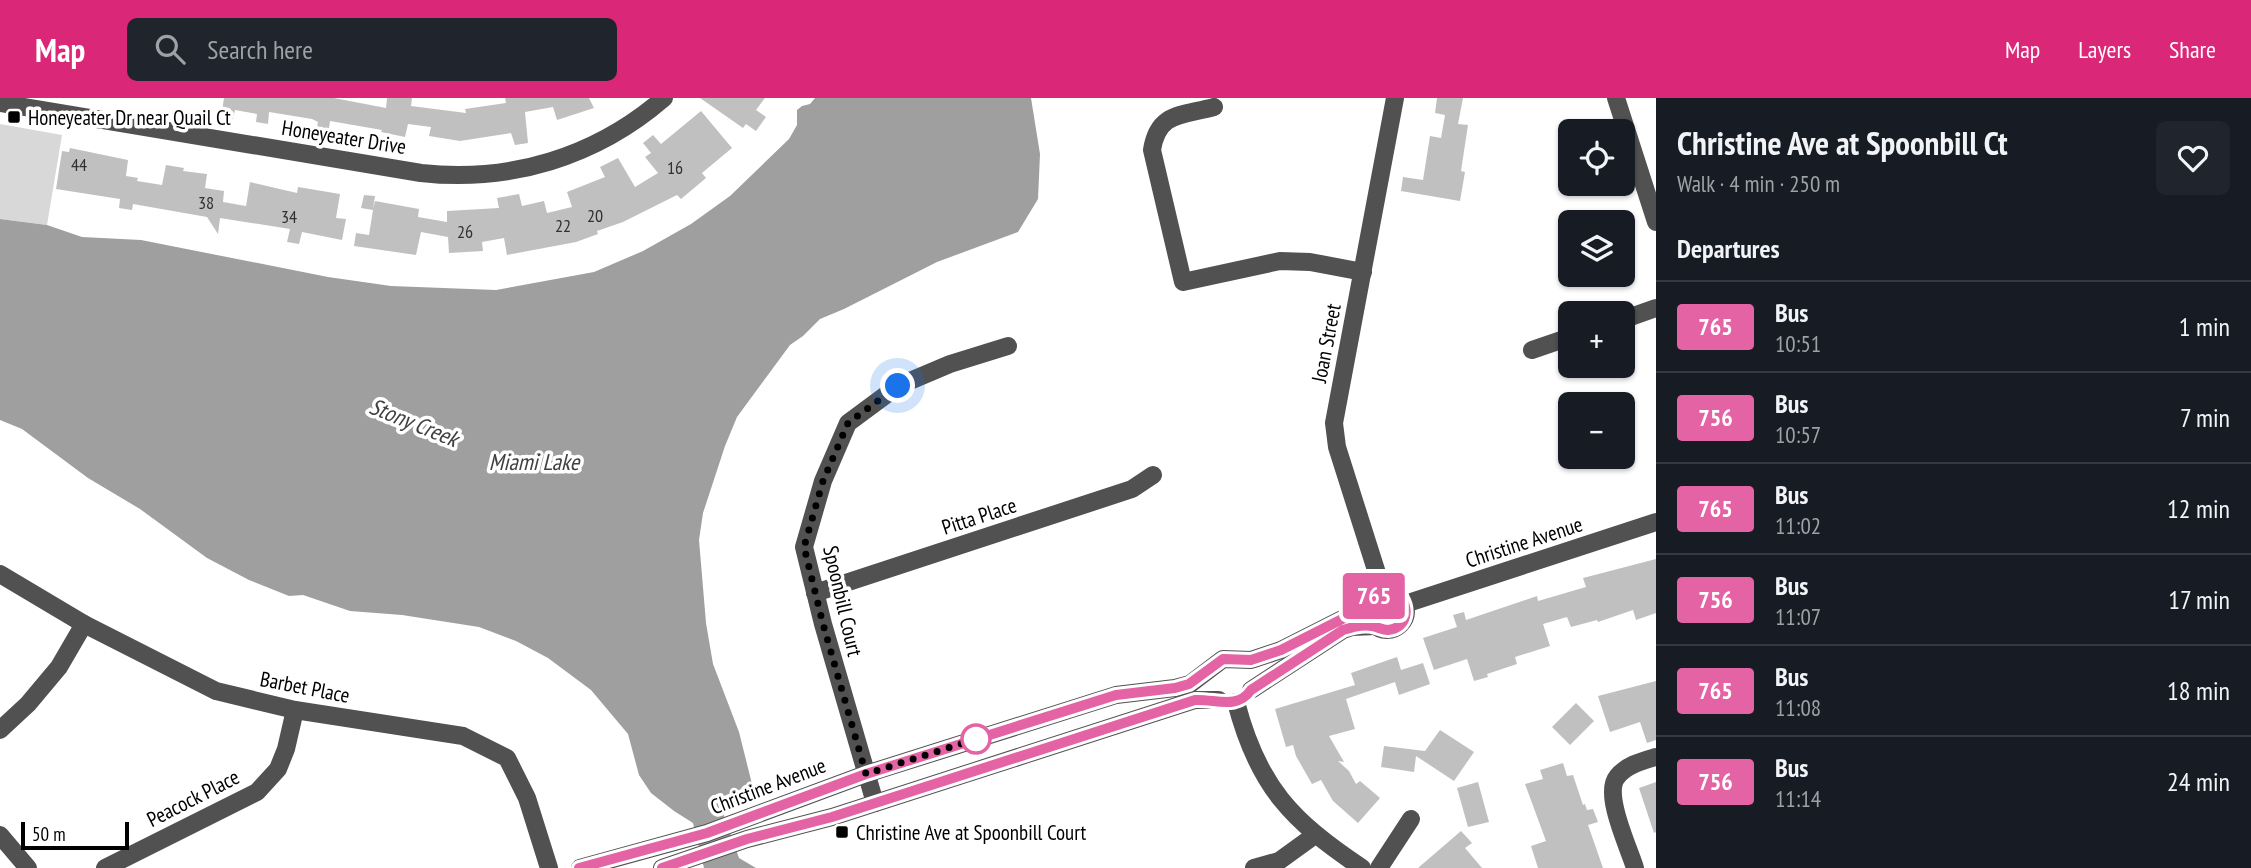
<!DOCTYPE html>
<html lang="en">
<head>
<meta charset="utf-8">
<style>
  body { margin:0; font-family:"PT Sans Narrow",sans-serif; background:#20242c; color:#f1f3f6; height:100vh; display:flex; flex-direction:column; font-size:26px; white-space:nowrap }
  * { box-sizing:border-box; margin:0 }
  p { font-size:23px; color:#9ea1a6 }
  .icon { flex:none; width:38px; height:38px; fill:none; stroke:currentColor; stroke-width:2; stroke-linecap:round; stroke-linejoin:round }
  .map { position:relative; flex:1; overflow:hidden }
  .panel { display:flex; flex-direction:column; background:#171b24; width:595px }
  .panel>* { flex:none }
  .badge { padding:0 14px; border-radius:5px; font-size:24px; line-height:46px }
  .tools { position:absolute; left:1558px; top:21px; display:grid; gap:14px }
  .tools a { display:grid; place-items:center; width:77px; height:77px; border-radius:10px; background:#171b24; box-shadow:0 2px 5px #0004; font-size:35px }
  .scale { position:absolute; left:21px; bottom:18px; width:108px; box-sizing:border-box; padding-left:7px; border:4px solid #000; border-top:0; font-size:19px; line-height:24px; white-space:nowrap; color:#000; -webkit-text-stroke:5px #fff; paint-order:stroke }
  .you { position:absolute; width:35px; height:35px; margin:-18px; border:5px solid #fff; border-radius:50%; background:#1a73e8; box-shadow:0 0 0 10px #1a73e833 }
  .map>.badge { position:absolute; translate:-50% -50%; box-shadow:0 0 0 4px #fff }
  h2 { padding:0 21px; font-size:26px; line-height:63px }
  .round { display:grid; place-items:center; flex:none; width:74px; height:74px; border-radius:10px; background:#20242c }
  .head { display:flex; align-items:center; justify-content:space-between; height:119px; padding:0 21px }
  h1 { font-size:33px; font-weight:600; line-height:52px }
  ul { padding:0; list-style:none }
  li { display:flex; align-items:center; gap:21px; height:91px; padding:0 21px; border-top:2px solid #363941 }
  li div { flex:1 }
  li b { display:block; font-size:26px }
  li em { font-style:normal }
  li .badge { min-width:77px; font-weight:700; text-align:center }
  header { display:flex; align-items:center; gap:42px; box-sizing:border-box; height:98px; padding:0 35px; background:#db2777; color:#fff }
  header strong { font-size:33px }
  nav { display:flex; gap:38px; margin-inline-start:auto; font-size:24px }
  .search { width:490px; height:63px; background:#20242c; display:flex; align-items:center; gap:18px; box-sizing:border-box; padding:0 24px; border-radius:10px; color:#9ea1a6; font-size:26px }
  main { display:flex; flex:1; min-height:0 }
  .map>svg:first-child { display:block }
</style>
</head>
<body>
<header>
<strong>Map</strong>
<div class="search"><svg class="icon" aria-label="search" viewBox="0 0 24 24"><circle cx="10" cy="10" r="6"/><path d="M15 15l6 6"/></svg>Search here</div>
<nav><a>Map</a><a>Layers</a><a>Share</a></nav>
</header>
<main>
<div class="map">
<svg width="1656" height="770" viewBox="0 0 1656 770">
  <rect width="100%" height="100%" fill="#fff"/>
  <!-- green -->
  <path fill="#d8d8d8" d="M0,26l62,11 -15,90 -47,-6z"/>
  <!-- water -->
  <path fill="#9f9f9f" d="M815,0h216l9,56 -2,45 -20,33 -81,30 -93,47 -24,10 -17,17 -13,9 -53,72 -12,29 -22,67 -4,27 7,83 7,41 26,68 14,56 -17,4 -13,21 16,45 17,10h-52l-11,-45 -19,-12 -23,-18 -12,-18 -11,-41 -37,-44 -43,-32 -32,-17 -37,-14 -77,-12 -52,-4 -47,-16 -14,1 -40,-16 -42,-22 -67,-49 -52,-31 -66,-49 -22,-9v-201l47,6 35,12 59,3 187,37 63,9 105,4 98,-18 49,-21 48,-27 39,-28 59,-57 8,-14v-15l5,-4 8,-2z"/>
  <!-- building -->
  <g fill="#c0c0c0">
    <path d="M224,0h110l52,10 1,-10h25l-1,8 55,7 -1,-4 41,-6 -1,-5h84l5,10 -37,12 -4,-13 -28,5 3,31 -13,2 -4,-12 -51,8 -31,-5 2,-9 -23,-3 -3,13 -24,-5 1,-2 -52,-9 -2,14 -12,-2 2,-11 -6,-3 -43,-7 -1,12 -12,-2 1,-8 -22,-4 -2,9 -12,-2z"/>
    <path d="M700,0h65l-9,12 10,7 -10,14 -10,-7 -3,4z"/>
    <path d="M1437,0h26l-5,26 10,1 -7,46 4,1 -5,29 -59,-10 2,-14 20,3 7,-44 11,2 4,-23 -10,-2z"/>
    <path d="M701,13l31,37 -30,25 4,5 -25,21 -4,-4 -54,27 -26,9 1,3 -22,8 -69,13 -3,-17 -22,4 1,9 -34,2 -1,-16 -27,-5 -5,23 -62,-9 2,-13 13,2 4,-25 -12,-2 3,-13 11,1 -2,13 2,-8 44,8 -1,8 29,5v-11l52,-3 -2,-10 22,-4 3,12 22,-5 3,12 25,-6 -5,-15 38,-15 -5,-10 18,-9 17,29 23,-14 -13,-16 6,-4 -8,-10 10,-8 8,9z"/>
    <path d="M70,50l58,12 -2,16 12,2 -1,3 25,4 4,-20 18,3 -1,3 24,3 -2,14 19,3 -1,11 23,4 4,-24 47,11 1,-6 42,7 -4,24 10,1 -4,21 -40,-8 -3,12 -12,-2 3,-13 -70,-11 -2,16 -11,-17 -74,-13 -1,6 -13,-2 1,-9 -64,-10 6,-38 7,1z"/>
    <path d="M1656,461v54l-20,7 -3,-10 -35,12 -1,-2 -26,7 -4,-10 -24,7 7,22 -35,11 2,7 -30,10 1,3 -14,4 -7,-22 -33,11 -11,-32 34,-11 -4,-12 11,-3 2,8 71,-24 1,5 48,-14 -3,-9z"/>
    <path d="M1397,559l4,13 22,-7 7,21 -31,11 -4,-13 -49,17 9,30 -26,7 15,26 -6,-1 11,10 7,13 4,-3 20,17 -22,25 -25,-22 -12,-21 -9,4 -16,-28 -3,-11 -7,2 -11,-38 80,-24 -4,-12z"/>
    <path d="M1656,583v59l-9,3 -7,-21 -30,10 -12,-36z"/>
    <path d="M1576,605l18,18 -24,24 -18,-18z"/>
    <path d="M1440,632l34,22 -20,29 -38,-25 -2,16 -33,-5 3,-21 41,5z"/>
    <path d="M1563,665l4,13 6,-1 10,30 2,-1 2,6 6,-1 5,13 -10,3 15,43h-65l-7,-22 15,-5 -21,-57 18,-5 -3,-9z"/>
    <path d="M1478,684l11,40 -21,5 -11,-39z"/>
    <path d="M1656,684v50l-2,1 -15,-45z"/>
    <path d="M1461,733l11,12 -7,5 17,20h-64z"/>
  </g>
  <g fill="none" stroke-linecap="round" stroke-linejoin="round">
    <!-- minor -->
    <g stroke="#515151" stroke-width="18">
      <path d="M1616,0l40,124"/>
      <path d="M0,5l421,70c89,10 175,-16 243,-75"/>
      <path d="M1214,9c-33,9 -56,5 -62,43l31,132 97,-21 30,1 53,10"/>
      <path d="M1622,222l34,-12"/>
      <path d="M1532,252l38,-13"/>
      <path d="M0,476l84,50 132,67 79,19 168,26 44,22 20,40 22,70"/>
      <circle cx="1387" cy="513" r="19"/>
      <path d="M1383,494l-46,-145 -3,-24 61,-325"/>
      <path d="M815,495l317,-104 21,-14"/>
      <path d="M1405,506l251,-82"/>
      <path d="M1251,592l92,-60 9,-3 23,-1"/>
      <path d="M1236,604c22,85 56,119 126,166"/>
      <path d="M0,632l28,-26 31,-37 25,-43"/>
      <path d="M875,705l-52,-179 -19,-77 19,-66 25,-58 50,-37 52,-22 58,-18"/>
      <path d="M0,737l28,33"/>
      <path d="M105,770l152,-76 21,-23 8,-20 9,-39"/>
      <path d="M580,770l127,-35 159,-59 250,-79 59,-7 15,-4 33,-25 28,1 30,-10 87,-44"/>
      <path d="M662,770l85,-29 85,-22 363,-117h24"/>
      <path d="M1254,770l25,-7 36,-26"/>
      <path d="M1379,770l32,-49"/>
      <path d="M1635,770c-6,-20 -32,-74 -18,-91 9,-12 25,-16 39,-20"/>
    </g>
  </g>
  <g fill="none" stroke-linecap="round" stroke-linejoin="round">
    <!-- line casing -->
    <g stroke="#fff" stroke-width="16">
      <path id="line" d="M579,770l128,-35 159,-59 250,-79 59,-7 14,-4 34,-25 28,1 30,-10 87,-44 5,-9 10,-5 16,3c11,12 9,33 -11,35 -6,0 -10,-3 -16,-4 -10,-2 -20,1 -29,4l-92,60c-14,20 -35,9 -56,10l-363,117 -85,22 -85,29"/>
    </g>
    <!-- line -->
    <use href="#line" stroke="#e463a4" stroke-width="10"/>
    <!-- walk -->
    <path stroke="#000" stroke-width="7" stroke-dasharray="0 12.6" d="M898,288l-50,37 -25,58 -19,66 19,77 43,150 110,-35"/>
  </g>
  <!-- markers -->
  <g fill="#000" stroke="#fff" stroke-width="2.5">
    <rect x="7" y="12" width="14" height="14" rx="3.5"/>
    <rect x="835" y="727" width="14" height="14" rx="3.5"/>
  </g>
  <circle fill="#fff" stroke="#e463a4" stroke-width="3.5" cx="976" cy="641" r="14"/>
  <g text-anchor="middle" dominant-baseline="central" stroke-width="7" stroke-linejoin="round" paint-order="stroke">
    <!-- number labels -->
    <g font-size="18" fill="#303030">
      <text x="79" y="66">44</text>
      <text x="675" y="69">16</text>
      <text x="206" y="104">38</text>
      <text x="595" y="117">20</text>
      <text x="289" y="118">34</text>
      <text x="563" y="127">22</text>
      <text x="465" y="133">26</text>
    </g>
    <!-- poi labels -->
    <g font-size="21" fill="#000" stroke="#fff" text-anchor="start">
      <text x="28" y="19">Honeyeater Dr near Quail Ct</text>
      <text x="856" y="734">Christine Ave at Spoonbill Court</text>
    </g>
    <!-- street labels -->
    <g font-size="21" fill="#000" stroke="#fff">
      <text transform="translate(344 39) rotate(9)">Honeyeater Drive</text>
      <text transform="translate(1326 245) rotate(-79)">Joan Street</text>
      <text transform="translate(979 418) rotate(-18)">Pitta Place</text>
      <text transform="translate(1524 444) rotate(-18)">Christine Avenue</text>
      <text transform="translate(843 503) rotate(77)">Spoonbill Court</text>
      <text transform="translate(305 589) rotate(11)">Barbet Place</text>
      <text transform="translate(768 688) rotate(-21)">Christine Avenue</text>
      <text transform="translate(193 700) rotate(-27)">Peacock Place</text>
    </g>
    <!-- water labels -->
    <g font-size="23" font-style="italic" fill="#404040" stroke="#fff">
      <text transform="translate(414 324) rotate(22)">Stony Creek</text>
      <text x="534" y="363">Miami Lake</text>
    </g>
  </g>
</svg>
<div class="tools">
<a><svg class="icon" aria-label="locate" viewBox="0 0 24 24"><circle cx="12" cy="12" r="6"/><path d="M12 2v4M12 18v4M2 12h4M18 12h4"/></svg></a>
<a><svg class="icon" aria-label="layers" viewBox="0 0 24 24"><path d="M12 4l9 5-9 5-9-5zM3 14l9 5 9-5"/></svg></a>
<a>+</a>
<a>−</a>
</div>
<div class="scale">50 m</div>
<div class="you" style="left:898px;top:288px"></div>
<b class="badge" style="left:1374px;top:498px;background:#e463a4;color:#fff">765</b>
</div>
<section class="panel">
<div class="head"><div><h1>Christine Ave at Spoonbill Ct</h1><p>Walk · 4 min · 250 m</p></div><a class="round"><svg class="icon" aria-label="heart" viewBox="0 0 24 24"><path d="M12 20l-8-8c-3-5 5-10 8-4 3-6 11-1 8 4z"/></svg></a></div>
<h2>Departures</h2>
<ul>
<li><span class="badge" style="background:#e463a4;color:#fff">765</span><div><b>Bus</b><p>10:51</p></div><em>1 min</em></li>
<li><span class="badge" style="background:#e463a4;color:#fff">756</span><div><b>Bus</b><p>10:57</p></div><em>7 min</em></li>
<li><span class="badge" style="background:#e463a4;color:#fff">765</span><div><b>Bus</b><p>11:02</p></div><em>12 min</em></li>
<li><span class="badge" style="background:#e463a4;color:#fff">756</span><div><b>Bus</b><p>11:07</p></div><em>17 min</em></li>
<li><span class="badge" style="background:#e463a4;color:#fff">765</span><div><b>Bus</b><p>11:08</p></div><em>18 min</em></li>
<li><span class="badge" style="background:#e463a4;color:#fff">756</span><div><b>Bus</b><p>11:14</p></div><em>24 min</em></li>
</ul>
</section>
</main>
</body>
</html>
